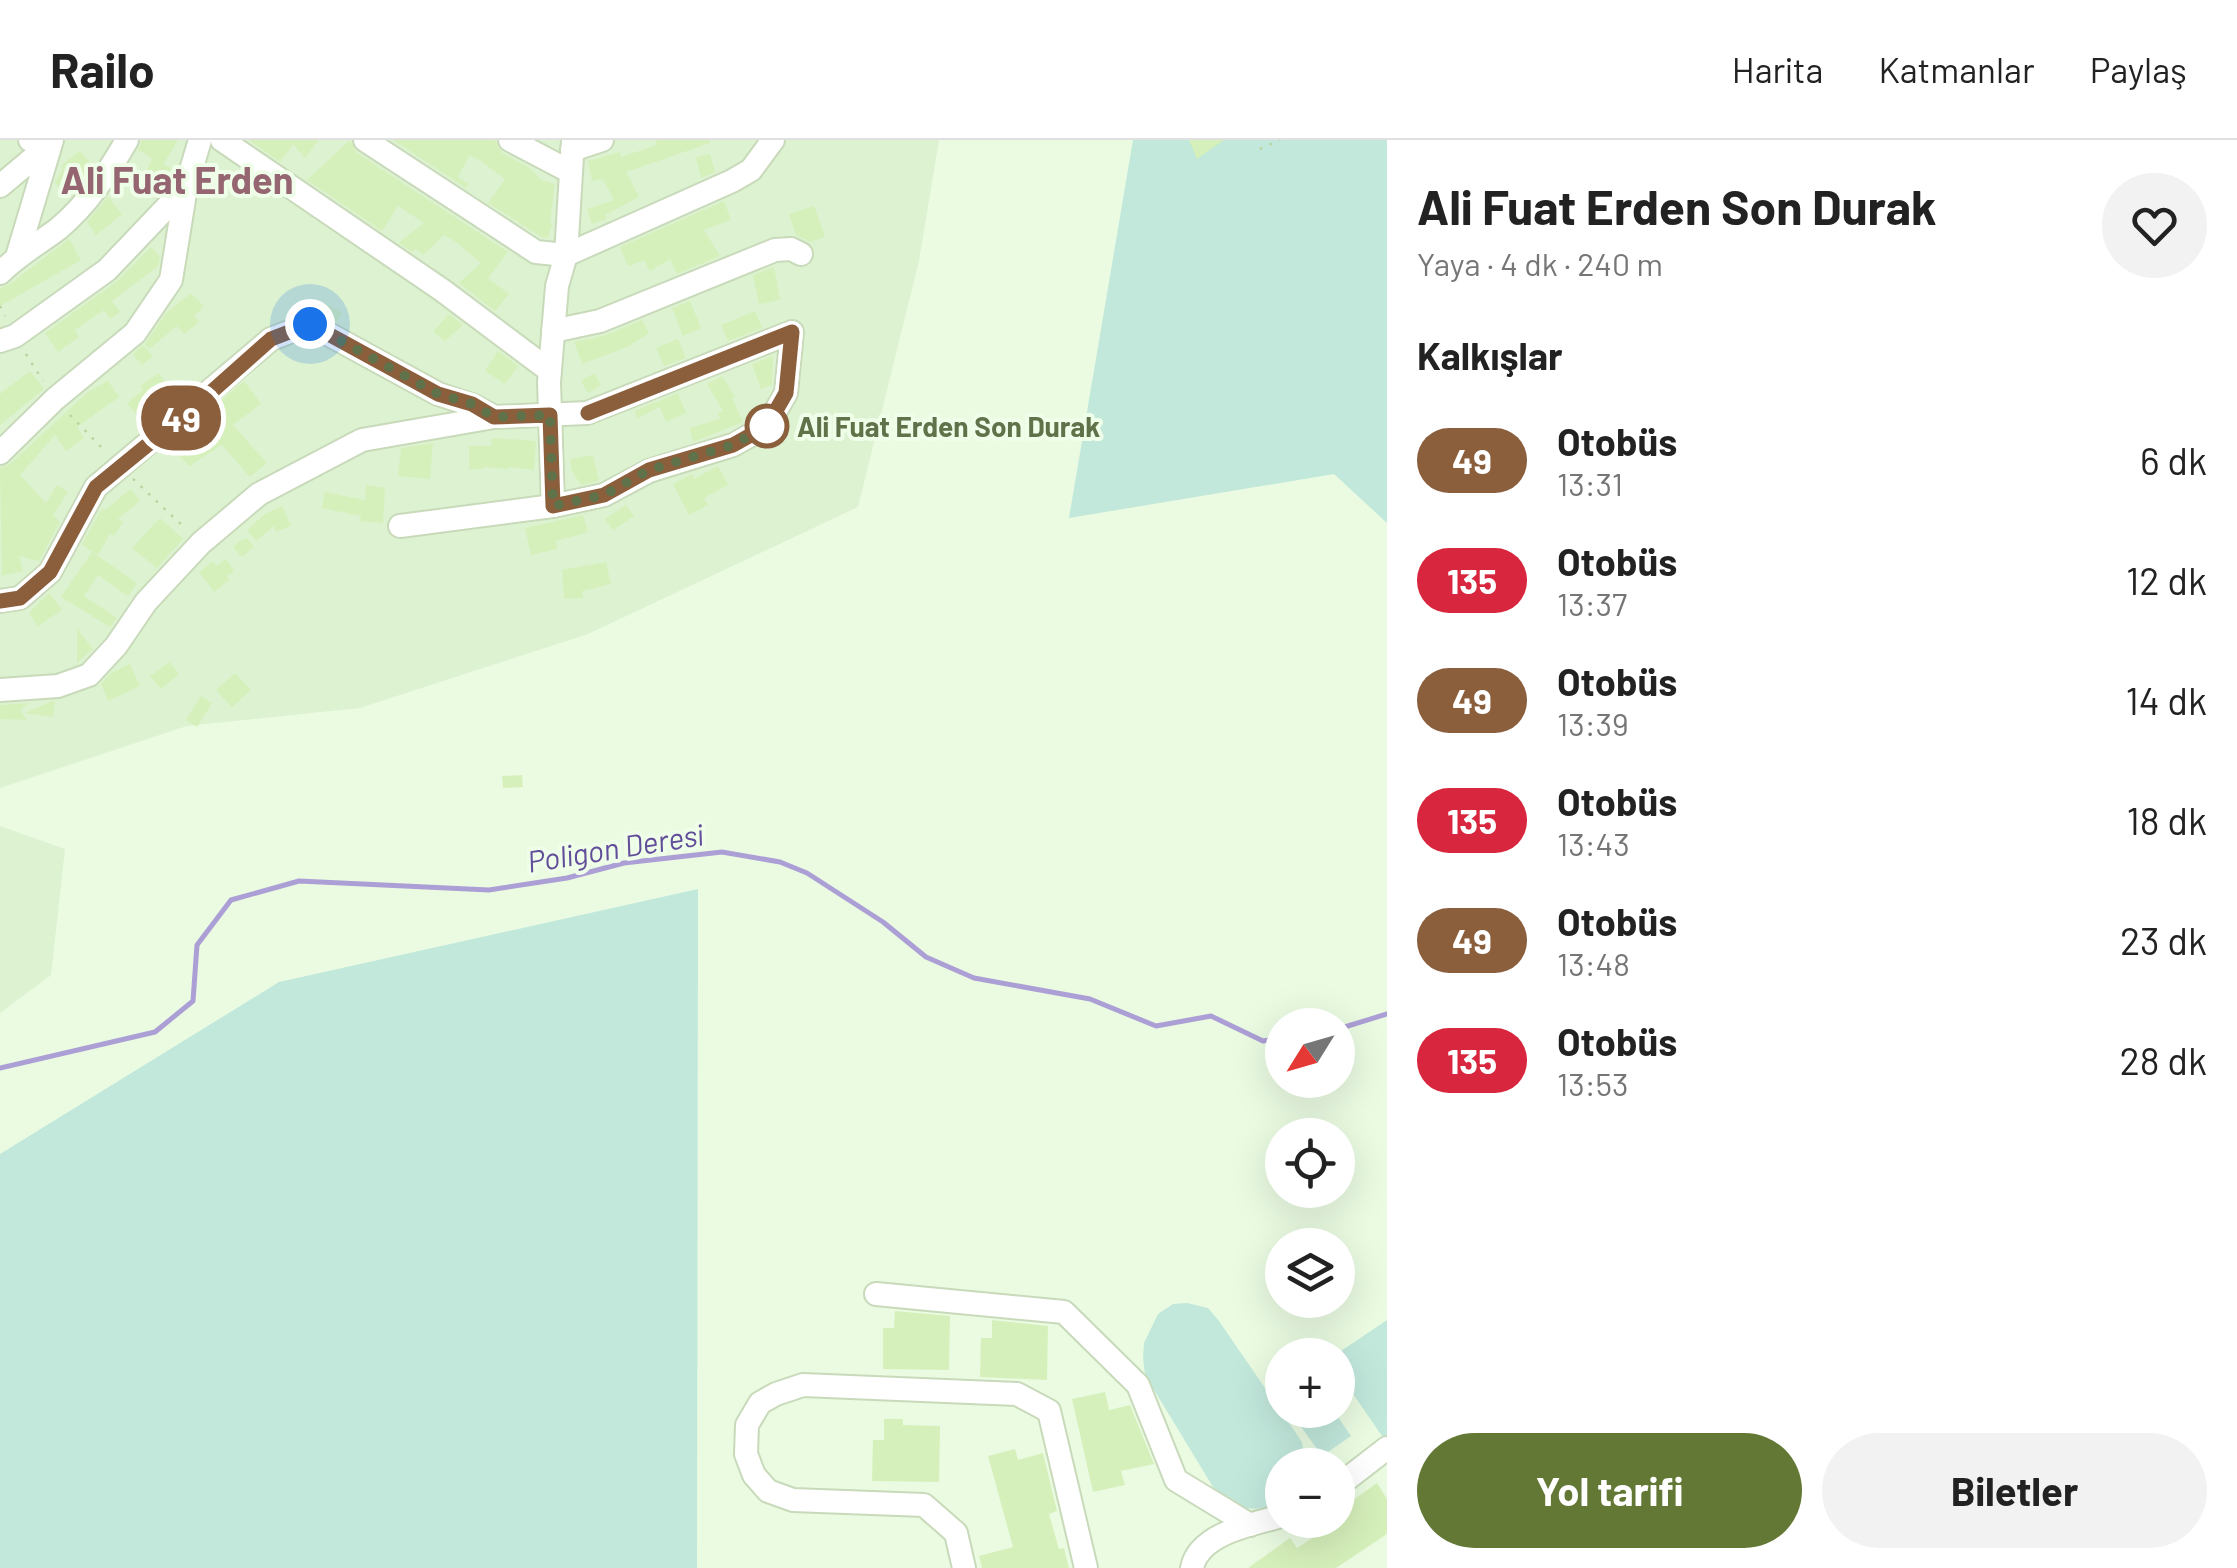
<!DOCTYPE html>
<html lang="tr">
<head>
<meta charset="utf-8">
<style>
  body { margin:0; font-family:Barlow,sans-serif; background:#f2f2f2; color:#222; height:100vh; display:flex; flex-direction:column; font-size:38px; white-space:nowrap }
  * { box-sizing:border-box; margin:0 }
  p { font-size:32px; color:#767676 }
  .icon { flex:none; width:55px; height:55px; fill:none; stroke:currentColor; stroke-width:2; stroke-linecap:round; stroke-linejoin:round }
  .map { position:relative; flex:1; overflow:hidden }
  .panel { display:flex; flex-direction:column; background:#fff; width:850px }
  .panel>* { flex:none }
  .badge { padding:0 20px; border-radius:32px; font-size:35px; line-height:65px }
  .needle { width:65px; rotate:233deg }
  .controls { position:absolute; left:1265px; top:868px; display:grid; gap:20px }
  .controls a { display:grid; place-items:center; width:90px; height:90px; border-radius:50%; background:#fff; box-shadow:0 10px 40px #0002; font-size:50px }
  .you { position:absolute; width:50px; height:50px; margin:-25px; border:8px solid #fff; border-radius:50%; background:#1a73e8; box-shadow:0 0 0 15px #1a73e833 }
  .map>.badge { position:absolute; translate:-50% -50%; box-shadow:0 0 0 5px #fff }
  h2 { padding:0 30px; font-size:38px; line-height:90px }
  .round { display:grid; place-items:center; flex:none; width:105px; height:105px; border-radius:52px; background:#f2f2f2 }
  .summary { display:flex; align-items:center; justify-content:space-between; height:170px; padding:0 30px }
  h1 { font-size:48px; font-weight:700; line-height:75px }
  .cta { display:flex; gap:20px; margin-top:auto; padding:20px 30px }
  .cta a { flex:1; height:115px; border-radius:60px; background:#637834; color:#fff; font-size:40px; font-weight:700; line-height:115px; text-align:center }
  .cta a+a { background:#f2f2f2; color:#222 }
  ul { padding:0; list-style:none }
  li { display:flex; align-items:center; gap:30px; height:120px; padding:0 30px }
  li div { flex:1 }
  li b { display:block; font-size:38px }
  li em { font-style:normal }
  li .badge { min-width:110px; font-weight:700; text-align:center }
  header { display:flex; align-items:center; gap:60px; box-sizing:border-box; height:140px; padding:0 50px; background:#fff; border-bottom:2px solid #e0e0e0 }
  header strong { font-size:48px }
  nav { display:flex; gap:55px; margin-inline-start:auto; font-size:35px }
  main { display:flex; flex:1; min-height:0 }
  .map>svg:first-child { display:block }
</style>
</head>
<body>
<header>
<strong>Railo</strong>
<nav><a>Harita</a><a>Katmanlar</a><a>Paylaş</a></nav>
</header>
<main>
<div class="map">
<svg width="1387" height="1428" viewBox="0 0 1387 1428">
  <rect width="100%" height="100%" fill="#eafbe2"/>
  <!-- residential -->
  <g fill="#ddf2d1">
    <path d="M0,0h939l-20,121 -61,246 -270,127 -228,74 -173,18 -187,62z"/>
    <path d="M0,686l65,23 -14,126 -51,38z"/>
  </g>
  <!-- green -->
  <g fill="#c2e8dc">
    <path d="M1133,0h254v383l-53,-49 -265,44z"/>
    <path d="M698,749l-1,679h-697v-414l279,-172z"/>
    <path d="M1187,1163l21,5 11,13 83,121 3,23h-23v38c-26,10 -44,7 -66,-11l-71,-117 -2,-17 1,-15 14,-29 15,-10z"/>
    <path d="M1387,1180v117l-3,2 -46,-67 -3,-17z"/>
    <path d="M1289,1270h44l18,26 -29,20z"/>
  </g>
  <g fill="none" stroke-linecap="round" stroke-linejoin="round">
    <!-- stream -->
    <g stroke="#ac9fd5" stroke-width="5">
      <path d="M1338,889l49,-15"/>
      <path d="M0,928l155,-36 38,-31 4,-56 34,-45 68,-19 190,9 78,-12 57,-15 98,-11 58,10 27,11 76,49 43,35 48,21 116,21 66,27 55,-10 52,25 19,-3"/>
    </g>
  </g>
  <!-- building -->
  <g fill="#d6f0bb">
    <path d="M142,0h36l-15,25 8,3 -8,18 -19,-9 8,-19 -14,-8z"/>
    <path d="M249,0h70l-14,18 -12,-14 -13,18z"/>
    <path d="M350,0l7,13 151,99 -20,26 21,16 -14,17 -36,-28 22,-20 -25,-21 -12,-7 -21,20 -7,-6 -3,3 -14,-9 25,-20 -26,-17 -16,25 -75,-51z"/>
    <path d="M393,0h102l7,13 28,15 11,12 14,4 -5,39 2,1 -4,14 -7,-1 -53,-34 17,-24 -24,-18 -11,-6 -12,22 11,7 -3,4z"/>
    <path d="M656,0h53l1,3 -84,29 13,25 -34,18 2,4 -15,5 -5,-15 27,-9 -11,-21 -11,2 -4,-20 32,-9 1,5 36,-12z"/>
    <path d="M1189,0h35l-27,19z"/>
    <path d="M80,11l13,16 -16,21 -3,-4 -11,8 -8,-10 8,-13 -2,-3z"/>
    <path d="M710,14l5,18 -14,6 -5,-21z"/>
    <path d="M108,57l14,17 -26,21 -9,-13z"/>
    <path d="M724,61l7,19 -27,10 16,26 -43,18 -7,-15 -20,12 -6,-11 -16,6 -8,-19z"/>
    <path d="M814,66l11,31 -15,5 -14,-7 -7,-21z"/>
    <path d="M69,99l12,21 -81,46v-18l10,-4z"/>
    <path d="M151,107l9,10 -2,9 -46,35 8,11 -10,7 -6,-9 -29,20 4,7 -21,15 -13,-19 71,-51z"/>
    <path d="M774,127l6,33 -21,4 -6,-29z"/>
    <path d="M191,153l13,13 -10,10 5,6 -15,12 -7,-8 -28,23 -4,-5 22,-32z"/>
    <path d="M690,161l11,27 -18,8 -11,-28z"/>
    <path d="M325,163l17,10 -5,9 -18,-10z"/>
    <path d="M755,171l7,17 -34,13 -7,-16z"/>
    <path d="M449,174l14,11 -18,16 -12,-9z"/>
    <path d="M642,180l7,13 -22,14 -45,17 -8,-22 32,-7z"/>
    <path d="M678,199l8,19 -22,8 -8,-18z"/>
    <path d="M143,205l10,11 -11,9 -9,-11z"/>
    <path d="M498,211l20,15 -13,18 -20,-13z"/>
    <path d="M773,216l-1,29 -11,4 -9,-25z"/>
    <path d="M30,231l14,18 -44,36v-31z"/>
    <path d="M159,233l11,16 8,-7 9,8 -43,34 -17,-21 16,-13 -3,-4z"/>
    <path d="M594,233l7,12 -13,8 -7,-12z"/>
    <path d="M722,236l13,21 -3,1 11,24 -50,20 -3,-14 30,-9 -2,-6 5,-2 -16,-27z"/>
    <path d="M108,241l11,16 -42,30 7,11 -18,13 -11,-16 -35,40 26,28 11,-18 11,7 -15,23 7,7 -21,39 -20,-5 4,15 -21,5 -2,-108 10,-4 78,-72z"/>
    <path d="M244,241l17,23 -28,21 34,38 -17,14 -28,-32 -33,21 -20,-21z"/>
    <path d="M678,253l8,20 -20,9 -6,-15 -22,11 -4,-7z"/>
    <path d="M492,298l44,3 -2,29 -25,-3v2l-26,-2v2h-14v-23h22z"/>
    <path d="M433,303l-3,36 -32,-3 3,-28z"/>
    <path d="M593,315l6,26 -18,4 -9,-14 -2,-12z"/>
    <path d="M718,326l10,19 -24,13 4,7 -19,10 -16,-31 19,-10 2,5z"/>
    <path d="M366,345l19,3 -2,35 -23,-2 1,-5 -39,-8 3,-16 40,8z"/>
    <path d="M131,349l9,12 -22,18 5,3 -9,14 -4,-2 -12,21 -16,-10 20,-37 3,2z"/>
    <path d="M626,365l8,11 -21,14 -8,-11z"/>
    <path d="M282,366l9,20 -15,6 -2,-6 -18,15 -9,-11 18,-16z"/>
    <path d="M583,375l5,17 -32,9 1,8 -26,6 -6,-27z"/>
    <path d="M160,378l23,21 -26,29 -25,-20z"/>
    <path d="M243,399h5l6,8 -12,10 -9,-10z"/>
    <path d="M92,412l45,31 -9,13 -30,-21 -14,21 33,22 -7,9 -49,-30z"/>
    <path d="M226,419l8,12 -7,5 2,4 -15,12 -15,-20 14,-11 3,5z"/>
    <path d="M606,422l5,22 -29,7 1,7 -19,1 -2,-29z"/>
    <path d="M49,453l13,17 -24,16 -9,-13z"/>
    <path d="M77,489l16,20 -16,14z"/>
    <path d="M169,522l10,12 -18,15 -11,-13z"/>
    <path d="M130,524l10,22 -32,15 -7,-17 10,-11z"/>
    <path d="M235,533l16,17 -19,17 -16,-17z"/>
    <path d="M201,556l11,7 -15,24 -11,-7z"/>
    <path d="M55,561l-2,16 -28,-4 25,-11z"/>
    <path d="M30,563l-10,7 7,10 -27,-1v-14z"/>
    <path d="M522,635l1,12 -20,1 -1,-12z"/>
    <path d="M895,1171l55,5 -1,54 -66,-1v-41h11z"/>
    <path d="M992,1180l56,6 -1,54 -67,-3 1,-39h11z"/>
    <path d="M1105,1252l4,18 21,-5 24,59 -33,7 4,14 -32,7 -21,-93z"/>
    <path d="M884,1279h19v6l37,1 -1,56 -67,-1 1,-41h11z"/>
    <path d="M1015,1309l3,11 25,-7 14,58 -8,3 10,35 5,-1 5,20h-87l-3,-12 34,-9 -25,-91z"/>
    <path d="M1377,1343l10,16v35l-51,34h-88l42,-30 7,10 28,-18 -6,-10h19v-9z"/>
  </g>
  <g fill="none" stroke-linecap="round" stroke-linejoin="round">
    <!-- minor casing -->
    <g stroke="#c8daba" stroke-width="26">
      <g id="minor">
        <path d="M222,0l220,150 108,81"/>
        <path d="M365,0l171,112 30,3 166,-74 19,-11 22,-30"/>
        <path d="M510,0l59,31"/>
        <path d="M572,10l30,-10"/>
        <path d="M0,46l50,-42 -20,-4"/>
        <path d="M17,117l35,-117"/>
        <path d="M0,133c18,-18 38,-29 58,-44 30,-25 50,-56 69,-89"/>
        <path d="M553,191l47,-10 175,-71 16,-1 10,5"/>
        <path d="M0,201l15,-5 92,-66 79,-83"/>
        <path d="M0,313l55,-54 80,-66 36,-53 15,-93 14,-47"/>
        <path d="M553,366l-4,-124 8,-96 9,-31 7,-115"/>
        <path d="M0,461l20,-3 30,-26 46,-85 175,-148 39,-15 128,70 34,11 22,12"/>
        <path d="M0,550l58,-4 31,-11 27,-29 30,-44 55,-59 58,-49 103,-54 132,-23 93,-4 205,-81 -6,61 -19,33 -34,19 -84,26 -45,24 -51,11 -153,20"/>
        <path d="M876,1154l188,18 74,73 38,95 74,45"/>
        <path d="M1338,1346l49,-38"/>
        <path d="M964,1428l-8,-35 -32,-28 -131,-5 -25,-9 -14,-16 -8,-21 1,-29 13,-22 16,-9 27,-9 214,9 32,17 37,157"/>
        <path d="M1192,1428c7,-35 61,-44 90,-52"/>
      </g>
    </g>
    <!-- path -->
    <g stroke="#bad49f" stroke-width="2.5" stroke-dasharray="2.5 8" stroke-linecap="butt">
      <path d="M1260,9l20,-9"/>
      <path d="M0,166l5,10"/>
      <path d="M26,214l17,27"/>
      <path d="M70,275l36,37"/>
      <path d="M133,339l52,49"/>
    </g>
    <!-- minor -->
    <use href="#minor" stroke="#fff" stroke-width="22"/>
  </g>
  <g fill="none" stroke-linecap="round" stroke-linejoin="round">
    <!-- line casing -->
    <g stroke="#fff" stroke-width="22">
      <path id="line" d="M0,461l20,-3 30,-26 46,-85 104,-85 71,-63 39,-15 128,70 34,10 22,13 56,-2 3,91 51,-11 45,-25 84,-25 34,-19 19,-33 6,-61 -204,81"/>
    </g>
    <!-- line -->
    <use href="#line" stroke="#8b5e3c" stroke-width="15"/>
    <!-- walk -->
    <path stroke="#60724a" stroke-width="10" stroke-dasharray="0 18" d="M310,184l128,70 34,10 22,13 56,-2 3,91 51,-11 45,-25 84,-25 34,-19"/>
  </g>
  <!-- markers -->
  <circle fill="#fff" stroke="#8b5e3c" stroke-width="5" cx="767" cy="286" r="20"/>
  <g text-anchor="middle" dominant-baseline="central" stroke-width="8" stroke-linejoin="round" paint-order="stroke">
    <!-- stop labels -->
    <g font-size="28" font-weight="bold" fill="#60724a" stroke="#effee8" text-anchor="start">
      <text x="797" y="286">Ali Fuat Erden Son Durak</text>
    </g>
    <!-- water labels -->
    <g font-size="30" font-style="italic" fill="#614d99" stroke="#effee8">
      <text transform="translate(615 707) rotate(-9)">Poligon Deresi</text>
    </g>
    <!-- district labels -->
    <g font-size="38" font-weight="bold" fill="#956571" stroke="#effee8">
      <text x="177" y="39">Ali Fuat Erden</text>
    </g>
  </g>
</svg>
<div class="controls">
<a><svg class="needle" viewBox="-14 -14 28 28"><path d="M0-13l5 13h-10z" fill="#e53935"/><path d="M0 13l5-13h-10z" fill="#767676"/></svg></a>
<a><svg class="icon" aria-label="locate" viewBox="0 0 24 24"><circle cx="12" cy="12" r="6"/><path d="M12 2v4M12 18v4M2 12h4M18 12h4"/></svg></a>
<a><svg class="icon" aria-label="layers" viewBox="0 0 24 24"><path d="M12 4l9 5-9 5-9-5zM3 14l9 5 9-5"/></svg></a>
<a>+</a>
<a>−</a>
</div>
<div class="you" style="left:310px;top:184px"></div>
<b class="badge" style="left:181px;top:278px;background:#8b5e3c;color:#fff">49</b>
</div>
<section class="panel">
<div class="summary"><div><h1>Ali Fuat Erden Son Durak</h1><p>Yaya · 4 dk · 240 m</p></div><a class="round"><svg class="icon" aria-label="heart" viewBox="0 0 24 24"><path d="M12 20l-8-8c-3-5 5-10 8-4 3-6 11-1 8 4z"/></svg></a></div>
<h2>Kalkışlar</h2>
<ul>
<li><span class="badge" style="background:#8b5e3c;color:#fff">49</span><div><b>Otobüs</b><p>13:31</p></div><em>6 dk</em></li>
<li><span class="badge" style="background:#d7263d;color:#fff">135</span><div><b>Otobüs</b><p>13:37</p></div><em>12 dk</em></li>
<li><span class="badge" style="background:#8b5e3c;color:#fff">49</span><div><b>Otobüs</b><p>13:39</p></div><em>14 dk</em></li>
<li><span class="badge" style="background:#d7263d;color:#fff">135</span><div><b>Otobüs</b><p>13:43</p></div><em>18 dk</em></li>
<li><span class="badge" style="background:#8b5e3c;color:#fff">49</span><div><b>Otobüs</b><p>13:48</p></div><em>23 dk</em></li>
<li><span class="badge" style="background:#d7263d;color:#fff">135</span><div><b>Otobüs</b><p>13:53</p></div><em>28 dk</em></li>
</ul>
<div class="cta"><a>Yol tarifi</a><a>Biletler</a></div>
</section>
</main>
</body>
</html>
